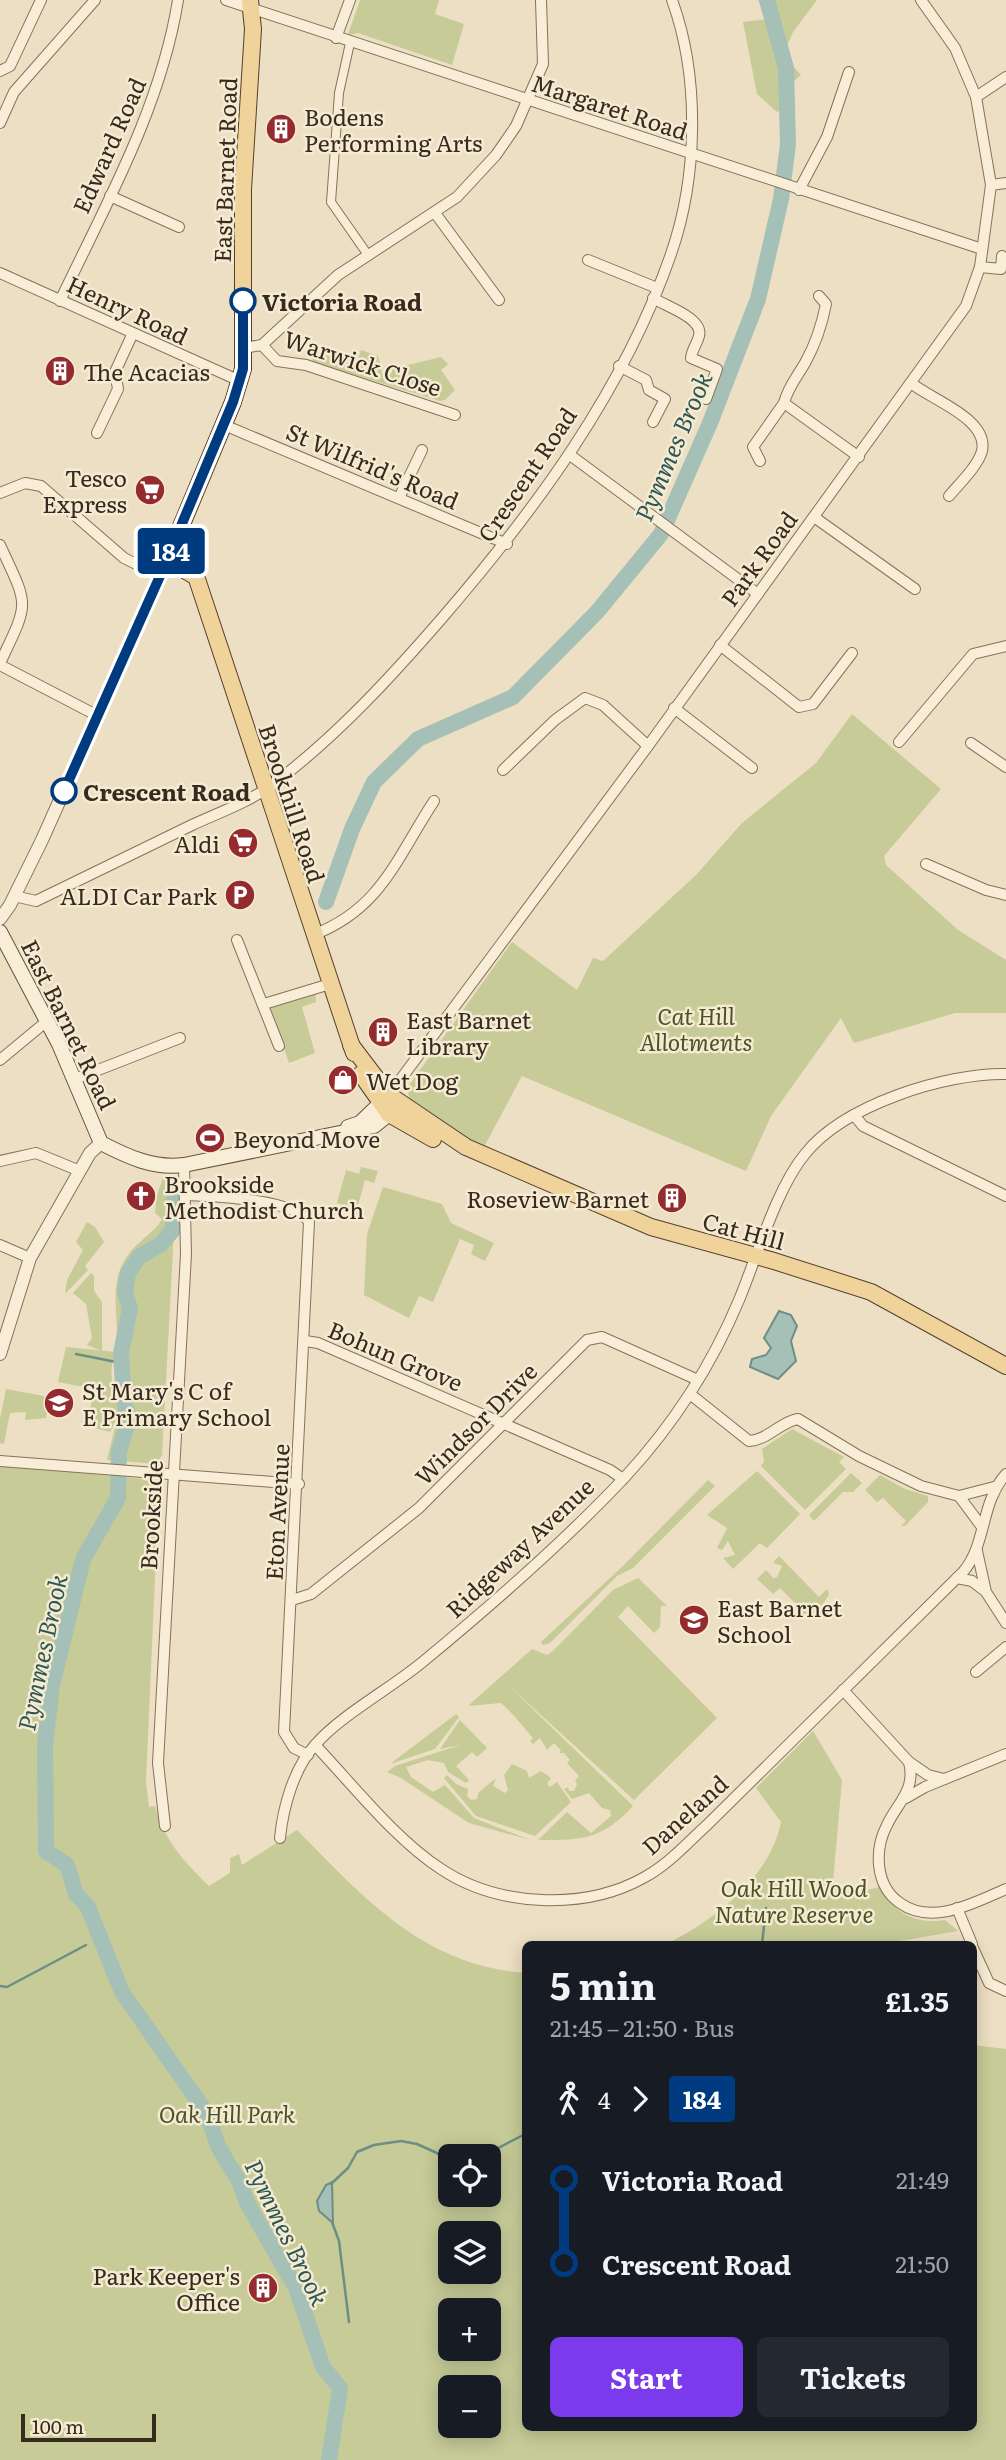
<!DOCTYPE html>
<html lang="en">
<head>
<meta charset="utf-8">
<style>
  body { margin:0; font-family:Literata,serif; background:#242831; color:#f1f3f6; height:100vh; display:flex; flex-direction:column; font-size:26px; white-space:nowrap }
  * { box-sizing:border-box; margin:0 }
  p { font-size:23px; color:#9ea1a6 }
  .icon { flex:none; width:38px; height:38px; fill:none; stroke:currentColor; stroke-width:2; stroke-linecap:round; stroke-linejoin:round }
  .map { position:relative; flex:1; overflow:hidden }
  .details { position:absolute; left:522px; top:1941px; width:455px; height:490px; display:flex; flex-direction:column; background:#171b24; border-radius:10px; box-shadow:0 4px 18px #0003 }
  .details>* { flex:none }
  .badge { padding:0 14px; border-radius:5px; font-size:24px; line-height:46px }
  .fabs { position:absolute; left:438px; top:2144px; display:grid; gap:14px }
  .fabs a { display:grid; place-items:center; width:63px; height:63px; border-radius:10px; background:#171b24; box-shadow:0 4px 18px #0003; font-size:35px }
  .scale { position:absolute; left:21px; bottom:18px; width:135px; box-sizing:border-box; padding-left:7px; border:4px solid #372a1e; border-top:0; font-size:19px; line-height:24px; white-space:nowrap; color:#372a1e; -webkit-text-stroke:5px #f5ead2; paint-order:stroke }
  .map>.badge { position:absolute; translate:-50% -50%; box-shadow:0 0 0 4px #fff }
  .legs { display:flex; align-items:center; gap:10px; height:77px; padding:0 28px; font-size:23px }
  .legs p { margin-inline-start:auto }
  .summary { display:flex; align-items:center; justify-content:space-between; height:119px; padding:0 28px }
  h1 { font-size:38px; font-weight:700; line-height:52px }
  .cta { display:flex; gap:14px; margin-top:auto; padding:14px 28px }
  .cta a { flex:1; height:80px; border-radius:10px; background:#7c3aed; color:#fff; font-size:28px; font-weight:700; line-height:80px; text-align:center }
  .cta a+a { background:#242831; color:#f1f3f6 }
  ul { padding:0 28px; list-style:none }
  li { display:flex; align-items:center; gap:24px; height:84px; font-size:26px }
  li i { display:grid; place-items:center; width:10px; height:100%; margin:0 9px; background:currentColor }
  li i::after { content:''; width:18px; height:18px; margin:-9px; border:5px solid; border-radius:50%; background:#171b24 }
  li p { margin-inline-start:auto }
  li:first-child i { background:linear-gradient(#0000 50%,currentColor 0) }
  li:last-child i { background:linear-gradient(currentColor 50%,#0000 0) }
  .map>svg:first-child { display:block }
</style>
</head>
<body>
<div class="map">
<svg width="1006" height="2460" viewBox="0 0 1006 2460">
  <rect width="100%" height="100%" fill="#eddfc3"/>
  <!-- green -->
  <g fill="#c6cb97" fill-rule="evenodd">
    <path d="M360,0h79l-4,14 29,10 -12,41 -94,-32 -10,2z"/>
    <path d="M758,0h59l-24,32 -10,23 18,20 -17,16 2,15 -9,6 -20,-18 -14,-72 24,-3z"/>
    <path d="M361,350l17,6 5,20 9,-3v-4l49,-12 7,7 -7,6 14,20 -10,10 -5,1 -128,-39 2,-11 42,14z"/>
    <path d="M852,714l89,75 -57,67 2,9 72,65 48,30v53h-51l-101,30 -13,-25 -70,98 -25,55 -224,-95 -37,69 -29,-11 -45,-29 -4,-17 105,-146 65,48 16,-32 10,3 93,-86 46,-52 74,-60z"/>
    <path d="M315,988l1,14 -14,5 13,46 -26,10 -20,-60z"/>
    <path d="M361,1167l17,4 -4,12 -9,-3 -8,29 -20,-6 9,-33 13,4z"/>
    <path d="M163,1178l12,9 1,7 -14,261 -5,9 -50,-4 10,-41 -7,13 -27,-7 2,-12 4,1 5,-25 -36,-7 8,-35 50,5c-7,13 -5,32 0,43l-2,-37 7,-9v-13h-4c0,-33 -8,-58 14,-85 10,-12 23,-18 31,-32l-7,-6 2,-18z"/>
    <path d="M383,1187l59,17 9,19 43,20 -9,18 -14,-7 3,-9 -14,-6 -27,63 -14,-6 -10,22 -45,-23 3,-61z"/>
    <path d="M87,1222l8,5 9,15 -19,24 3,4 -23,24 2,-14 16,-30 -7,-8z"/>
    <path d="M91,1273l3,3v15l8,11v49l-15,-6 5,-7 -6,-34 -13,-11z"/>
    <path d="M6,1389l43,8 -3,21 -21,2 1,-8 -16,1 -6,31 -4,-1v-24z"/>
    <path d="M792,1429l52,28 -5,5 7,7 -41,41 -44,-44 3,-4 -2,-13z"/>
    <path d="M0,1465l155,15 4,6 -13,296 3,25 6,-1c10,36 29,55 54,80l21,-13v-15l9,-4 3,11 55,-35c67,68 126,135 228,143v454h448v-382l33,4v411h-1006zM450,2156h38v38h-38zM450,2233h38v39h-38zM450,2310h38v38h-38zM450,2387h38v39h-38z"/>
    <path d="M757,1471l43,43 -33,34 -7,-5 -27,26 -10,-11 12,-3 -7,-14 -6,9 -5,-2 10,-20 -20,-13z"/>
    <path d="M851,1473l11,10 -9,9h-10l-29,29 -5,-6z"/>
    <path d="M880,1475l25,14 23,7v6l-23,24h-4l5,-5 -23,-23 -6,4 -12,-12z"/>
    <path d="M708,1480l7,6 -82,82 -16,8 -67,67 -7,2 -2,-3 84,-78z"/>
    <path d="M779,1556l40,41 8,-8 2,5c-6,13 -20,30 -34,21l6,-6 -21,-21 -7,6 -16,-15 9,-9 7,8 4,-1 5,-11 -9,-3z"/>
    <path d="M638,1578l29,28h-6l-1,21 -6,6 -26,-27 -10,11 99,101 -83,82 -126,-115 125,121c-32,34 -50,34 -95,34l29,-28 24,21 20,-17 -1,-6 -8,-2 -13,-15 -17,6 -8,-10 4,-2 1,4h5l3,-7 -2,-3 4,-5 -12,-13 3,-3 -6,-7h-5l2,-3 -7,-7 -7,7 -7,-12 -7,6 -3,-3 3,-3c-11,-12 -19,-24 -32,-35l-33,3 64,-57 15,6 6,-4 60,-61z"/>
    <path d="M456,1714l3,3 -24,32 -45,15z"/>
    <path d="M460,1720l27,28 -10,9 -5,-5 -16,14 13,14 -3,3 -18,-11 -4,-9 -16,-3 -22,7 5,10 22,15 12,-7 29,33 56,22 -61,-17 -68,-45 -14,-6 8,-6 65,-21 -20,4z"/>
    <path d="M813,1731l29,49 -9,102c13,15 28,9 47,5 13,25 36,38 65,33l13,11 -58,10 1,3h-234c50,-26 102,-65 114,-122l-25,-34z"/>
    <path d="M512,1764l15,7 2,7 12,-7 10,7 -4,6 3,3 7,-5 14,20 -36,34 -59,-20 -32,-38 3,-3 9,9 12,5 -1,7 4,4 6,-1 1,-6 18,-15 -3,8 12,7 3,-3 -4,-15z"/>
  </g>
  <!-- water -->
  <g fill="#a5c0b7" stroke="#6c8e85" stroke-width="2">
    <path d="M779,1311l12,4 6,11 -6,15 5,20 -18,18 -28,-12 2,-8 14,-4 5,-7 -7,-10z"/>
    <path d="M332,2182l1,41 -14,-12 -2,-10 9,-16z"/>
  </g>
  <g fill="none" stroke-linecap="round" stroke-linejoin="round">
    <!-- stream -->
    <g stroke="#6c8e85" stroke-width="2.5">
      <path d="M76,1354l45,9"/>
      <path d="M762,1944l4,-36"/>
      <path d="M0,1986l7,1 79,-42"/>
      <path d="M483,2156l42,-22"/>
      <path d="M331,2184l17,-16 9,-16 17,-7 27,-4 16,3 33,15"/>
      <path d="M332,2222l7,19 10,81"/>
    </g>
    <!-- river -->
    <g stroke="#a5c0b7" stroke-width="16">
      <path d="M326,902l26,-73 22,-47 44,-43 95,-42 84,-85 64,-78 49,-111 48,-124 23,-100 7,-55 -2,-76 -19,-68"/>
      <path d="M181,1183l-8,19v28l-12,14 -22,13 -11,16 -3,20 5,15 -9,45 3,49 5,17 -10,32 -1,47 -35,61 -31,126 -7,60 1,106 21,14 9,29 12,13 34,85 85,122 11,32 23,39 5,16 50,87 27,79 17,21 -11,72"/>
    </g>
    <!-- pedestrian casing -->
    <g stroke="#87715a" stroke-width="10">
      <path id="pedestrian" d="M350,43l-11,50 -8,109 37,53"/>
    </g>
    <!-- minor casing -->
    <g stroke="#87715a" stroke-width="12">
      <g id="minor">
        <path d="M226,0l756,249"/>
        <path d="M336,38l14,-38"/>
        <path d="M0,71l10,-5 31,-66"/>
        <path d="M976,97l30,-20"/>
        <path d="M0,123l14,-31 81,-92"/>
        <path d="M991,185l15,-2"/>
        <path d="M799,190l28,-53 22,-65"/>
        <path d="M110,196l69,31"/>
        <path d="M435,213l64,87"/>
        <path d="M588,260l69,28"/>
        <path d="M980,267l21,2 1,-13"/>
        <path d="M0,273l240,108"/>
        <path d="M819,296l7,8c-4,21 -11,41 -21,59 -8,14 -17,24 -21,40l75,54"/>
        <path d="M653,298c12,8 51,20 46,38 -2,8 -7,13 -8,22l26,11 -11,30"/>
        <path d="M60,301c46,-97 101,-194 118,-301"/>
        <path d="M262,345l15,16 29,4 149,50"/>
        <path d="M243,348l19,-3 76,-70 119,-78 39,-42 20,-29 27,-62 -2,-64"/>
        <path d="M619,366l27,14 3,10 16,9 -12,23"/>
        <path d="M911,383c21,17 78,36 71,68 -4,15 -23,33 -33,45"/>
        <path d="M224,425l283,119"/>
        <path d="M97,433l21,-44 -3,-17 17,-37"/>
        <path d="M570,455l188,139"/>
        <path d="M760,461l-7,-14 31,-44"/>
        <path d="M0,493l25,-10 16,3 83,72 36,18"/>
        <path d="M399,498l23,-48"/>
        <path d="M814,517l101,72"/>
        <path d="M0,545c29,63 30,55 0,118"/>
        <path d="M720,645l79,62 14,-3 39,-51"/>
        <path d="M0,665l98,51"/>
        <path d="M674,708l78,60"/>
        <path d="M899,742l74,-88 33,-8"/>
        <path d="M971,743l35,24"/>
        <path d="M503,770l52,-50 30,-22 18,7 45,41"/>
        <path d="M926,864l60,26 20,5"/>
        <path d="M14,896l22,5c52,-25 104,-51 156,-76 26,-12 57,-23 80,-40 64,-48 119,-108 171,-168 93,-108 181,-227 228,-363 27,-78 29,-177 1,-254"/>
        <path d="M313,935c68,-26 83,-76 121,-134"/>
        <path d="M237,940l42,106"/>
        <path d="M264,1004l66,-20"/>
        <path d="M0,1060l47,-39"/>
        <path d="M75,1079l105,-41"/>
        <path d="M389,1095l259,-349 318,-440 14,-39 11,-82 -15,-88 -21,-49 -34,-48"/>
        <path d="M854,1115l9,11 143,70"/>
        <path d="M0,1161l36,-8 44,18"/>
        <path d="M185,1195c26,1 110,4 124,27l-25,510 10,16 14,7"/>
        <path d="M0,1245l30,13"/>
        <path d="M305,1341l13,2 292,127 13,9"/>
        <path d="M690,1394l59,47c19,-1 31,-19 49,-22l61,37 62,30 38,10 35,-9"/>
        <path d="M0,1461l299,23"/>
        <path d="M959,1496l23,31"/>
        <path d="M977,1551l9,41 20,31"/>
        <path d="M957,1578l15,3 13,10"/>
        <path d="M292,1600l19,-6 108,-86 168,-168 15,-3 96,43"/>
        <path d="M976,1672l30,-25"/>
        <path d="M843,1690l66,72c7,28 -11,40 -22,63 -13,25 -12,61 13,78 32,23 74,0 106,-14"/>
        <path d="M315,1745c38,40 80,94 126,124 57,38 144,42 204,8 24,-13 42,-34 62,-52l256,-253c24,-28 17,-69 43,-98"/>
        <path d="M909,1762l19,13 16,4"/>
        <path d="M906,1798l19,-11 81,-33"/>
        <path d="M165,1826l-7,-63 28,-509 -2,-89"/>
        <path d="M280,1838c3,-31 14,-70 35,-93 27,-31 77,-57 110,-85 69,-57 139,-118 200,-183 49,-53 86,-110 114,-177 18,-43 37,-111 66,-146 39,-49 140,-81 201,-80"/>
        <path d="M957,1908l15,36"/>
        <path d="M973,1948l16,35 17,8"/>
      </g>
    </g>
    <!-- tertiary casing -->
    <g stroke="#87715a" stroke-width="14">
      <g id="tertiary">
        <path d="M0,919l10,-14 32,-65 125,-280"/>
        <path d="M0,1354l30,-96 60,-105 11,-10"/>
      </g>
    </g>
    <!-- secondary casing -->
    <g stroke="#69523d" stroke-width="16">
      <g id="secondary">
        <path d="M0,932l59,112 42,99c27,14 53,26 83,22l190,-39 15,-12v-9"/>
        <path d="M348,1127l12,-4 29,-28"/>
      </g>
    </g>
    <!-- primary casing -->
    <g stroke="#553f2e" stroke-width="18">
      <g id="primary">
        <path d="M176,539l6,3 6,10 166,501"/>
        <path d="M193,575l-26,-15 66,-158 10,-33v-180l10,-160 -3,-29"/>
        <path d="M351,1045l38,50 77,52 185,80 123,34 97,31 135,74"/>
        <path d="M361,1074l28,40 44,25"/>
      </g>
    </g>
    <!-- pedestrian -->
    <use href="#pedestrian" stroke="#f8edd6" stroke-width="8"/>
    <!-- minor -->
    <use href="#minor" stroke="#f8edd6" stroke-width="10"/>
    <!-- tertiary -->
    <use href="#tertiary" stroke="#f8edd6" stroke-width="12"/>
    <!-- secondary -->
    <use href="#secondary" stroke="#f8edd6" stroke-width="14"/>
    <!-- primary -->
    <use href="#primary" stroke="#f0d39b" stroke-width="16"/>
  </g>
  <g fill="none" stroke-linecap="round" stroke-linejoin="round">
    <!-- line-1 casing -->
    <g stroke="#fff" stroke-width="16">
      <path id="line-1" d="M64,791l96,-215 73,-174 10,-33v-68"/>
    </g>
    <!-- line-1 -->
    <use href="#line-1" stroke="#003b80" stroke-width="10"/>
  </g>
  <!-- icons -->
  <defs>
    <g id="building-disc" transform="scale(1.575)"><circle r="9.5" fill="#952b2f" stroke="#f5ead2"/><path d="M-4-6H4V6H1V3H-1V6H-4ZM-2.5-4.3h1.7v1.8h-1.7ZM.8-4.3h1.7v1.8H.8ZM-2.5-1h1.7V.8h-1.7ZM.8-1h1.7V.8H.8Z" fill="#fff"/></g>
    <g id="supermarket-disc" transform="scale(1.575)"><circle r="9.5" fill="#952b2f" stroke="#f5ead2"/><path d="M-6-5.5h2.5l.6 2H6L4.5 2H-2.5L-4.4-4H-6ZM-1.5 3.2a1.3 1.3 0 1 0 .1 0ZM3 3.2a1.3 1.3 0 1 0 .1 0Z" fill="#fff"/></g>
    <g id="parking-disc" transform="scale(1.575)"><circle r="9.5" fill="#952b2f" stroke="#f5ead2"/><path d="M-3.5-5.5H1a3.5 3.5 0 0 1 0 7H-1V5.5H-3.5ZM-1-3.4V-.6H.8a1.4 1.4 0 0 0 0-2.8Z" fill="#fff"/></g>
    <g id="shop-disc" transform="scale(1.575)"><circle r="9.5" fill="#952b2f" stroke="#f5ead2"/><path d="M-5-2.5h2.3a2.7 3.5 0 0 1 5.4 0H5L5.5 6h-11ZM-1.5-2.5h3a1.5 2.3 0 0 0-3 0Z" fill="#fff"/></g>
    <g id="stadium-disc" transform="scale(1.575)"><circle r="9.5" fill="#952b2f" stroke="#f5ead2"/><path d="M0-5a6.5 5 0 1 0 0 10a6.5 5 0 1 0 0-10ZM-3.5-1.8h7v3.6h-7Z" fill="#fff"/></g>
    <g id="church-disc" transform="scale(1.575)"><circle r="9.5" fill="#952b2f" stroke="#f5ead2"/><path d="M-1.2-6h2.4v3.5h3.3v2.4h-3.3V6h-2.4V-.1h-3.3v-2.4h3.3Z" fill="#fff"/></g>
    <g id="school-disc" transform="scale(1.575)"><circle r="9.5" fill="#952b2f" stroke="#f5ead2"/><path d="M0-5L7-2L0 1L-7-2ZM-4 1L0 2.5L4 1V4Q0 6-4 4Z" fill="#fff"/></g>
  </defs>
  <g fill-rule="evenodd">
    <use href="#building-disc" x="281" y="129"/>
    <use href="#building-disc" x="60" y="371"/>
    <use href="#supermarket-disc" x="150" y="490"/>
    <use href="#supermarket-disc" x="243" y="843"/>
    <use href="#parking-disc" x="240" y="895"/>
    <use href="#building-disc" x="383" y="1032"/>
    <use href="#shop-disc" x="343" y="1080"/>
    <use href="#stadium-disc" x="210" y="1138"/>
    <use href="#church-disc" x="141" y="1196"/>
    <use href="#building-disc" x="672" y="1198"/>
    <use href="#school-disc" x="59" y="1403"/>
    <use href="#school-disc" x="694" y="1620"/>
    <use href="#building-disc" x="263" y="2288"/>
  </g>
  <!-- markers -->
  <g fill="#fff" stroke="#003b80" stroke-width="3.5">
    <circle cx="243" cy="301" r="12"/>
    <circle cx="64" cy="791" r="12"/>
  </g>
  <g text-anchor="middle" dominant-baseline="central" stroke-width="5" stroke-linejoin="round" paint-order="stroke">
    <!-- street labels -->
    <g font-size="23" fill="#372a1e" stroke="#f5ead2">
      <text transform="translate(610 106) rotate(18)">Margaret Road</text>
      <text transform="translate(108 145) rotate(-66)">Edward Road</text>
      <text transform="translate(224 170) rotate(-88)">East Barnet Road</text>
      <text transform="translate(128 309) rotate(25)">Henry Road</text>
      <text transform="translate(363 362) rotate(18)">Warwick Close</text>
      <text transform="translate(373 465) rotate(23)">St Wilfrid's Road</text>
      <text transform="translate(526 474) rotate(-56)">Crescent Road</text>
      <text transform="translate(758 558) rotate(-54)">Park Road</text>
      <text transform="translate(293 803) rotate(72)">Brookhill Road</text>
      <text transform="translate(70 1024) rotate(64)">East Barnet Road</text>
      <text transform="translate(744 1230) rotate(15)">Cat Hill</text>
      <text transform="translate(396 1355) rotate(23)">Bohun Grove</text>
      <text transform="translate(475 1423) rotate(-45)">Windsor Drive</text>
      <text transform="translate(276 1512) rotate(-87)">Eton Avenue</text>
      <text transform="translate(150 1515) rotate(-87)">Brookside</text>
      <text transform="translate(519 1547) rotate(-43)">Ridgeway Avenue</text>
      <text transform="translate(684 1814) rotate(-42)">Daneland</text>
    </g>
    <!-- poi labels -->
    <g font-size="23" fill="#372a1e" stroke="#f5ead2" text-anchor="start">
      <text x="304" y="116">Bodens<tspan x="304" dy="26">Performing Arts</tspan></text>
      <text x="83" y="371">The Acacias</text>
      <text x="127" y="477" text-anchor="end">Tesco<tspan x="127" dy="26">Express</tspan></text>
      <text x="220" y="843" text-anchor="end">Aldi</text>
      <text x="217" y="895" text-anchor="end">ALDI Car Park</text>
      <text x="406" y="1019">East Barnet<tspan x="406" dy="26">Library</tspan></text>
      <text x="366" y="1080">Wet Dog</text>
      <text x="233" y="1138">Beyond Move</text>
      <text x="164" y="1183">Brookside<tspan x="164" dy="26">Methodist Church</tspan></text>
      <text x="649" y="1198" text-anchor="end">Roseview Barnet</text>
      <text x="82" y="1390">St Mary's C of<tspan x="82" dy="26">E Primary School</tspan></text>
      <text x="717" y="1607">East Barnet<tspan x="717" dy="26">School</tspan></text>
      <text x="240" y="2275" text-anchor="end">Park Keeper's<tspan x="240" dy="26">Office</tspan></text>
    </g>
    <!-- stop labels -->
    <g font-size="23" font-weight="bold" fill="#372a1e" stroke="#f5ead2" text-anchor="start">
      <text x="262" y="301">Victoria Road</text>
      <text x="83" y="791">Crescent Road</text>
    </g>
    <!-- park labels -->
    <g font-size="23" font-style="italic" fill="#495325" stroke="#f5ead2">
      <text x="696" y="1015">Cat Hill<tspan x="696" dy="26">Allotments</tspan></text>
      <text x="794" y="1887">Oak Hill Wood<tspan x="794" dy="26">Nature Reserve</tspan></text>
      <text x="227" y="2113">Oak Hill Park</text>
    </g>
    <!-- water labels -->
    <g font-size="24" font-style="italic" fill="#2d5753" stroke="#f5ead2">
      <text transform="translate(672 446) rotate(-67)">Pymmes Brook</text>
      <text transform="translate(41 1652) rotate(-78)">Pymmes Brook</text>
      <text transform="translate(288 2232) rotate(64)">Pymmes Brook</text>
    </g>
  </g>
</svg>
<div class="fabs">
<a><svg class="icon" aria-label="locate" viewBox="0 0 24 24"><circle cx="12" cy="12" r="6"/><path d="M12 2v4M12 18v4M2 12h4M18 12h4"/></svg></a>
<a><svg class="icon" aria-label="layers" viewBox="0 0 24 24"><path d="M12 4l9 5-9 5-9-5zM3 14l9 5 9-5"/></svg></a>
<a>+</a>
<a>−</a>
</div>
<div class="scale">100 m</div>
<b class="badge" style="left:171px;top:551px;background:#003b80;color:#fff">184</b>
<section class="details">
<div class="summary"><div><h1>5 min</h1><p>21:45 – 21:50 · Bus</p></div><b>£1.35</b></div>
<div class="legs"><svg class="icon" aria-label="walk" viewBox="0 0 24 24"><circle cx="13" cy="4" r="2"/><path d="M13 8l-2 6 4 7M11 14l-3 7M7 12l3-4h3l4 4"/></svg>4<svg class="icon" aria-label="forward" viewBox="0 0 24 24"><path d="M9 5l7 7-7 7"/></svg><b class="badge" style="background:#003b80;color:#fff">184</b></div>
<ul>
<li><i style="color:#003b80"></i><b>Victoria Road</b><p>21:49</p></li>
<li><i style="color:#003b80"></i><b>Crescent Road</b><p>21:50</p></li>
</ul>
<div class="cta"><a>Start</a><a>Tickets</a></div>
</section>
</div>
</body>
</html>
